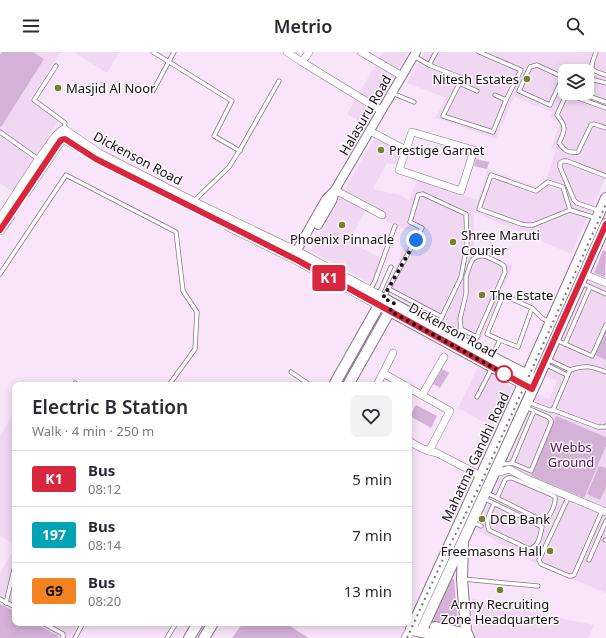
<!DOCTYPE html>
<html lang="en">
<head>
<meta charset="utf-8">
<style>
  body { margin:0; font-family:"Noto Sans",sans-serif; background:#f2f2f3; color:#2b2b33; height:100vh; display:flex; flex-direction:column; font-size:15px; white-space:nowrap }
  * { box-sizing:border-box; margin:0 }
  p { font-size:13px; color:#7c7c81 }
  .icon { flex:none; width:22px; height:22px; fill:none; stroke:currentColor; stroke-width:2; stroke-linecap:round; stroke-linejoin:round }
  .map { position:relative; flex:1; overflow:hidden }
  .drawer { position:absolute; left:12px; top:330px; width:400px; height:244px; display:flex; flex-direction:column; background:#fff; border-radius:8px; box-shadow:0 2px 10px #0003 }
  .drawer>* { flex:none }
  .badge { padding:0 8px; border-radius:3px; font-size:14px; line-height:26px }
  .tools { position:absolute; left:558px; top:12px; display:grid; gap:8px }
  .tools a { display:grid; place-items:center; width:36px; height:36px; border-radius:8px; background:#fff; box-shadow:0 2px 10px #0003; font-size:20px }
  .you { position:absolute; width:20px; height:20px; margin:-10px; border:3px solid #fff; border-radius:50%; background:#1a73e8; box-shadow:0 0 0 6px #1a73e833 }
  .map>.badge { position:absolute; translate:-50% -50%; box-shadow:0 0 0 2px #fff }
  .round { display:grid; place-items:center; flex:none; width:42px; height:42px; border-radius:8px; background:#f2f2f3 }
  .head { display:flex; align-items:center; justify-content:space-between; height:68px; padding:0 20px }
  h1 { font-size:19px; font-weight:600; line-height:30px }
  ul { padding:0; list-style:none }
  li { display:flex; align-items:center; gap:12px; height:56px; padding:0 20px; border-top:1px solid #e1e1e2 }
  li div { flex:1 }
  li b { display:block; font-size:15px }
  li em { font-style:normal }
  li .badge { min-width:44px; font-weight:700; text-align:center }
  header { display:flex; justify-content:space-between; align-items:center; height:52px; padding:0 20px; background:#fff; font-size:18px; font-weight:600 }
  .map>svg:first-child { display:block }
</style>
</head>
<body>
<header><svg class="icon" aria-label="menu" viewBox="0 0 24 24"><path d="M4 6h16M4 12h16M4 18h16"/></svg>Metrio<svg class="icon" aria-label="search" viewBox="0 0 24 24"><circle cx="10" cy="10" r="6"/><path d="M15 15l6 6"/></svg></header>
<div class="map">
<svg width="606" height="586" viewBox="0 0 606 586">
  <rect width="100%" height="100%" fill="#f9e5fa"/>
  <!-- built -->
  <g fill="#f1d8f2" fill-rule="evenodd">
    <path d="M0,0h61l-31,48 29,19 -46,73 -13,-9z"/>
    <path d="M74,0h46l-13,21z"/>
    <path d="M383,0h25l-42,73 -19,-11z"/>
    <path d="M425,0h181v125l-35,77 -97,-42v33l2,6 37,15 -34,76 -19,-9 -74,-42 24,-60 -16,-6 -14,-7 -36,-27 31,-54 27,13 -5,15 -10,-2 -14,26 28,6 8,5 8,-20 61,20 5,-14 4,-17 51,18 8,-7 10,-30 -5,-3 9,-24 -10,-5 2,-6 -38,-15 -18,42 -61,-21 11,-20 -39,-15zM565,19h22v22h-22z"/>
    <path d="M341,144l25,13 -17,33 34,17 -9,26 -63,-34z"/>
    <path d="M589,229l17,7v149l-49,-20 -26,59 -25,-10 32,-72 11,5 8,-18 -11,-5z"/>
    <path d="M478,315l35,20 -20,40 -35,-19z"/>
    <path d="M12,363l3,1v128l-15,-8v-100z"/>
    <path d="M606,394v62l-22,-10z"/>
    <path d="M507,421l57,25 42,18v77l-71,-30 -59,-33 25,-54z"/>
    <path d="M15,495v76h64l-9,15h-70v-65z"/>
    <path d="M471,546l75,17 48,10 -6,13h-113l-1,-5z"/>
  </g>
  <!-- green -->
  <g fill="#d4b1d7">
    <path d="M2,0h31l11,7 -43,68 -1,-1v-71z"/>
    <path d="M476,107l13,3 -2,7 -13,-3z"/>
    <path d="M603,198l3,1 -1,26 -11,-4z"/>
    <path d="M378,264l2,2 -38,67h-3z"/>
    <path d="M606,278v30l-11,-5z"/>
    <path d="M442,317l7,4 -9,15 -7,-4z"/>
    <path d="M416,353l21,11 -6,12 -21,-12z"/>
    <path d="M556,364l50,21v9l-22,52 -53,-22z"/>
    <path d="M599,414l7,2v19l-6,13 -13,-6z"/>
    <path d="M452,527h2l4,45 -2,5 -22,-5 -1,-7z"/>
    <path d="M0,552l15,8v11h20l23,13v2h-58z"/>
    <path d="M243,571h42l24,15h-77z"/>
  </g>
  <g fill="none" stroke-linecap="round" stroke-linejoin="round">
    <!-- service casing -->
    <g stroke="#877588" stroke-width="5">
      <g id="service">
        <path d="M153,0l79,49 -18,35 26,15"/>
        <path d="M436,0l-7,13 33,13 -19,38 50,16 13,-32 15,-30 -42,-18"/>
        <path d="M596,0c-6,17 -8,18 10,23"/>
        <path d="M414,4l15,9"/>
        <path d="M56,14l-22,34 31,23 -1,6"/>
        <path d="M563,25l-13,28 -31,-14 11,-24 7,-2 28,13"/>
        <path d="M587,26l19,5"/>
        <path d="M459,31l18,8"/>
        <path d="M559,35l6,1"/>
        <path d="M153,39l21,-39"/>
        <path d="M392,41l22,9"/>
        <path d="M580,41l26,9"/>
        <path d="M495,43l11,5"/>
        <path d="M606,56l-33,-12 -8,1 -8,18c10,12 8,15 2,28 6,8 9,10 19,9l13,-27 3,-1 12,4"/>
        <path d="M0,80l38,27"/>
        <path d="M194,149l35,-34 12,-19 38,-67"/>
        <path d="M570,158l-7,-23 -15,-5 -12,9 -45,-16 -12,34 42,15 6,1h6l37,-15 26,8"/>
        <path d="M600,159l-23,-8 -3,-3 -14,-33v-4l3,-2h4l39,15"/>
        <path d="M0,222l66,-99 110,57 7,59 14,21 -2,37 -26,36"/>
        <path d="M581,231l25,11"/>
        <path d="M389,237l53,28"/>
        <path d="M370,238l5,-9 20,-55"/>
        <path d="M379,242l12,-27"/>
        <path d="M384,245l38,-69 -12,-6 8,-27 5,-1 43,20 1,31 -6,32 -24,50"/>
        <path d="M461,277l16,8 1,-1"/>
        <path d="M458,285l3,-8 -1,-10 6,-25v-17l4,-12 3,-6 5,-3h7l15,7 4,3 1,6 -32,73"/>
        <path d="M500,288l-13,-6 16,-39 29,13 10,10 7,4"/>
        <path d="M556,288l36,16 14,-31"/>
        <path d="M565,292l25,-57"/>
        <path d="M492,304l8,-16 18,7 14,-39"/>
        <path d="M547,307l23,11c16,-5 21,-4 36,2"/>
        <path d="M545,312l22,11"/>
        <path d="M291,320l19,13"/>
        <path d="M74,333l1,-2 3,2"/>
        <path d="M477,345l15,-29"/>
        <path d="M528,350l21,8h4l45,17h7l1,-1"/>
        <path d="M553,358l17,-40"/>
        <path d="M512,411l22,-52"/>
        <path d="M504,412l8,-1 19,8 20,-48v-3l-3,-3 -23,-10"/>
        <path d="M487,441l58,29c5,-8 11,-16 10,-25l-3,-2 -40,-17h-4l-3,2 -8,18"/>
        <path d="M569,444l-30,64 2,4 28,12h3l2,-1 28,-64"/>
        <path d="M485,447l57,28c-2,9 -3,20 -13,22l-40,-19c-4,-9 1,-18 5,-26"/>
        <path d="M473,470l8,4"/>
        <path d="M605,488h1"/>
        <path d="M589,508l17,-39"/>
        <path d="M463,527l75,7"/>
        <path d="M0,547l15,8"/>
        <path d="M6,551l9,-38"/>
        <path d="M43,571l20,11v4"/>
        <path d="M75,586l8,-15"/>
        <path d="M167,586l9,-15"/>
      </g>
    </g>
    <!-- minor casing -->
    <g stroke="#877588" stroke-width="8">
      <g id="minor">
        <path d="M287,0l15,10 80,49"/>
        <path d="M361,0l41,24"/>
        <path d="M302,10l7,-10"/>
        <path d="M370,79l36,19"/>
        <path d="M412,80l62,18 -13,41 -62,-21z"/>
        <path d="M335,138l47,25"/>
        <path d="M584,222l22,9"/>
        <path d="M383,321l21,12"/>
        <path d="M377,333l16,-32"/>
        <path d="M409,336l41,23 -21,40 -8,-3 -12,-7"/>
        <path d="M422,343l22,-38"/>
        <path d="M429,399l8,2 44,23"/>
        <path d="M495,419l5,1 9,-3 16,9 81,34"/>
      </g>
    </g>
    <!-- tertiary casing -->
    <g stroke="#877588" stroke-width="10">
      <g id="tertiary">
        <path d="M318,173l14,-24 3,-10"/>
        <path d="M293,205l33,-58 9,-9 81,-138"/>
      </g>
    </g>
    <!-- secondary casing -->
    <g stroke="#877588" stroke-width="10">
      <g id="secondary">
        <path d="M26,140l35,-52 2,-1 4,1 8,5"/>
        <path d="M0,168c16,-24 30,-48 47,-71 5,-6 9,-15 17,-19l35,24 94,48 108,52 82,44"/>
        <path d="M228,174l69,34 82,45"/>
        <path d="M0,178l10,-14"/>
        <path d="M406,586l5,-9"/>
      </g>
    </g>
    <!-- primary casing -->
    <g stroke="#877588" stroke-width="12">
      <g id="primary">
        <path d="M379,253l150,82"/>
        <path d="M334,333l49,-87 74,41 76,39"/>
        <path d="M348,333l45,-80"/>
        <path d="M463,492l-1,35 4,52 3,7"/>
        <path d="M435,575l23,5 8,6"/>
        <path d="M421,580l118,-256 67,-152"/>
        <path d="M189,586l9,-15"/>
        <path d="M204,586l9,-15"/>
        <path d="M452,586c-14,-4 -28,-4 -41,-9l112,-245 83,-186"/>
      </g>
    </g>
    <!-- service -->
    <use href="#service" stroke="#fff" stroke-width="3.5"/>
    <!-- minor -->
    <use href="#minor" stroke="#fff" stroke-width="7"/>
    <!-- tertiary -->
    <use href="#tertiary" stroke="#fff" stroke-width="8"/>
    <!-- secondary -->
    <use href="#secondary" stroke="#fff" stroke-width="9"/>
    <!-- primary -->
    <use href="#primary" stroke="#fff" stroke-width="10"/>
    <!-- rail -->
    <path stroke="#817481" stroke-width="2" stroke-dasharray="2 4" stroke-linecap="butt" d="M407,586l37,-81 37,-74 125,-279"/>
  </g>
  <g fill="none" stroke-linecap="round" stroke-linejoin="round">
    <!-- line casing -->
    <g stroke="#fff" stroke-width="9">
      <path id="line" d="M0,178l58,-86c2,-3 3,-5 7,-5l31,20 201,101 82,45 138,76 15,8 74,-165"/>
    </g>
    <!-- line -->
    <use href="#line" stroke="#d7263d" stroke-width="6"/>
    <!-- walk -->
    <path stroke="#160f16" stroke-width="4" stroke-dasharray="0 7.2" d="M416,188l-33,58 11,5 -4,8 115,63h-1"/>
  </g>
  <!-- markers -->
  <g fill="#79802b" stroke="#fcf8fc" stroke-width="1.5">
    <circle cx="527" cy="27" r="4"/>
    <circle cx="58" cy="36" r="4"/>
    <circle cx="381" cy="98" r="4"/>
    <circle cx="342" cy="173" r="4"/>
    <circle cx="453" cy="190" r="4"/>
    <circle cx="482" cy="243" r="4"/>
    <circle cx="482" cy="467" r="4"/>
    <circle cx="550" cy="499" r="4"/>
    <circle cx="500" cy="538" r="4"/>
  </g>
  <circle fill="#fff" stroke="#d7263d" stroke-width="2" cx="504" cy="322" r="8"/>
  <g text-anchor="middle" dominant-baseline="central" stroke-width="3" stroke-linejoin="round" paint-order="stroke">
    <!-- poi labels -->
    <g font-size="13" fill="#160f16" stroke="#fcf8fc" text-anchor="start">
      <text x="519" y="27" text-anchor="end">Nitesh Estates</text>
      <text x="66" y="36">Masjid Al Noor</text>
      <text x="389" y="98">Prestige Garnet</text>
      <text x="461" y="183">Shree Maruti<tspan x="461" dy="15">Courier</tspan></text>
      <text x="342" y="187" text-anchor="middle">Phoenix Pinnacle</text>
      <text x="490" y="243">The Estate</text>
      <text x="490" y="467">DCB Bank</text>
      <text x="542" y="499" text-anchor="end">Freemasons Hall</text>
      <text x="500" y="552" text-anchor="middle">Army Recruiting<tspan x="500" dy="15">Zone Headquarters</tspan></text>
    </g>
    <!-- street labels -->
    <g font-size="13" fill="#160f16" stroke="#fcf8fc">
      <text transform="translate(365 63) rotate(-60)">Halasuru Road</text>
      <text transform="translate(138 106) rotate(28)">Dickenson Road</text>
      <text transform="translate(453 278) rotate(29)">Dickenson Road</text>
      <text transform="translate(475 405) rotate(-65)">Mahatma Gandhi Road</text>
    </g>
    <!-- park labels -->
    <g font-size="13" fill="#56115e" stroke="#fcf8fc">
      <text x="571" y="395">Webbs<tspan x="571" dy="15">Ground</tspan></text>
    </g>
  </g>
</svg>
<div class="tools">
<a><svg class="icon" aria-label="layers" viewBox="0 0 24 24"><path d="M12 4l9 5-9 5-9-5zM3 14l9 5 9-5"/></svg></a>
</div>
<div class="you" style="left:416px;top:188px"></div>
<b class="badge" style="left:329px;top:226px;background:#d7263d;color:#fff">K1</b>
<section class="drawer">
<div class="head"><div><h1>Electric B Station</h1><p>Walk · 4 min · 250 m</p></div><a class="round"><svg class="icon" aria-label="heart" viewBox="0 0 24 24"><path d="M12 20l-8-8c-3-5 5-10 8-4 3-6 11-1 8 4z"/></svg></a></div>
<ul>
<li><span class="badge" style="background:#d7263d;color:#fff">K1</span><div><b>Bus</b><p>08:12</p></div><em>5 min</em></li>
<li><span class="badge" style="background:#00a3b4;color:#fff">197</span><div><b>Bus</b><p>08:14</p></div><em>7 min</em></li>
<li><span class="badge" style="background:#f58220;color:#111">G9</span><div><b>Bus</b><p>08:20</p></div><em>13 min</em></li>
</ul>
</section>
</div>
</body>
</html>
